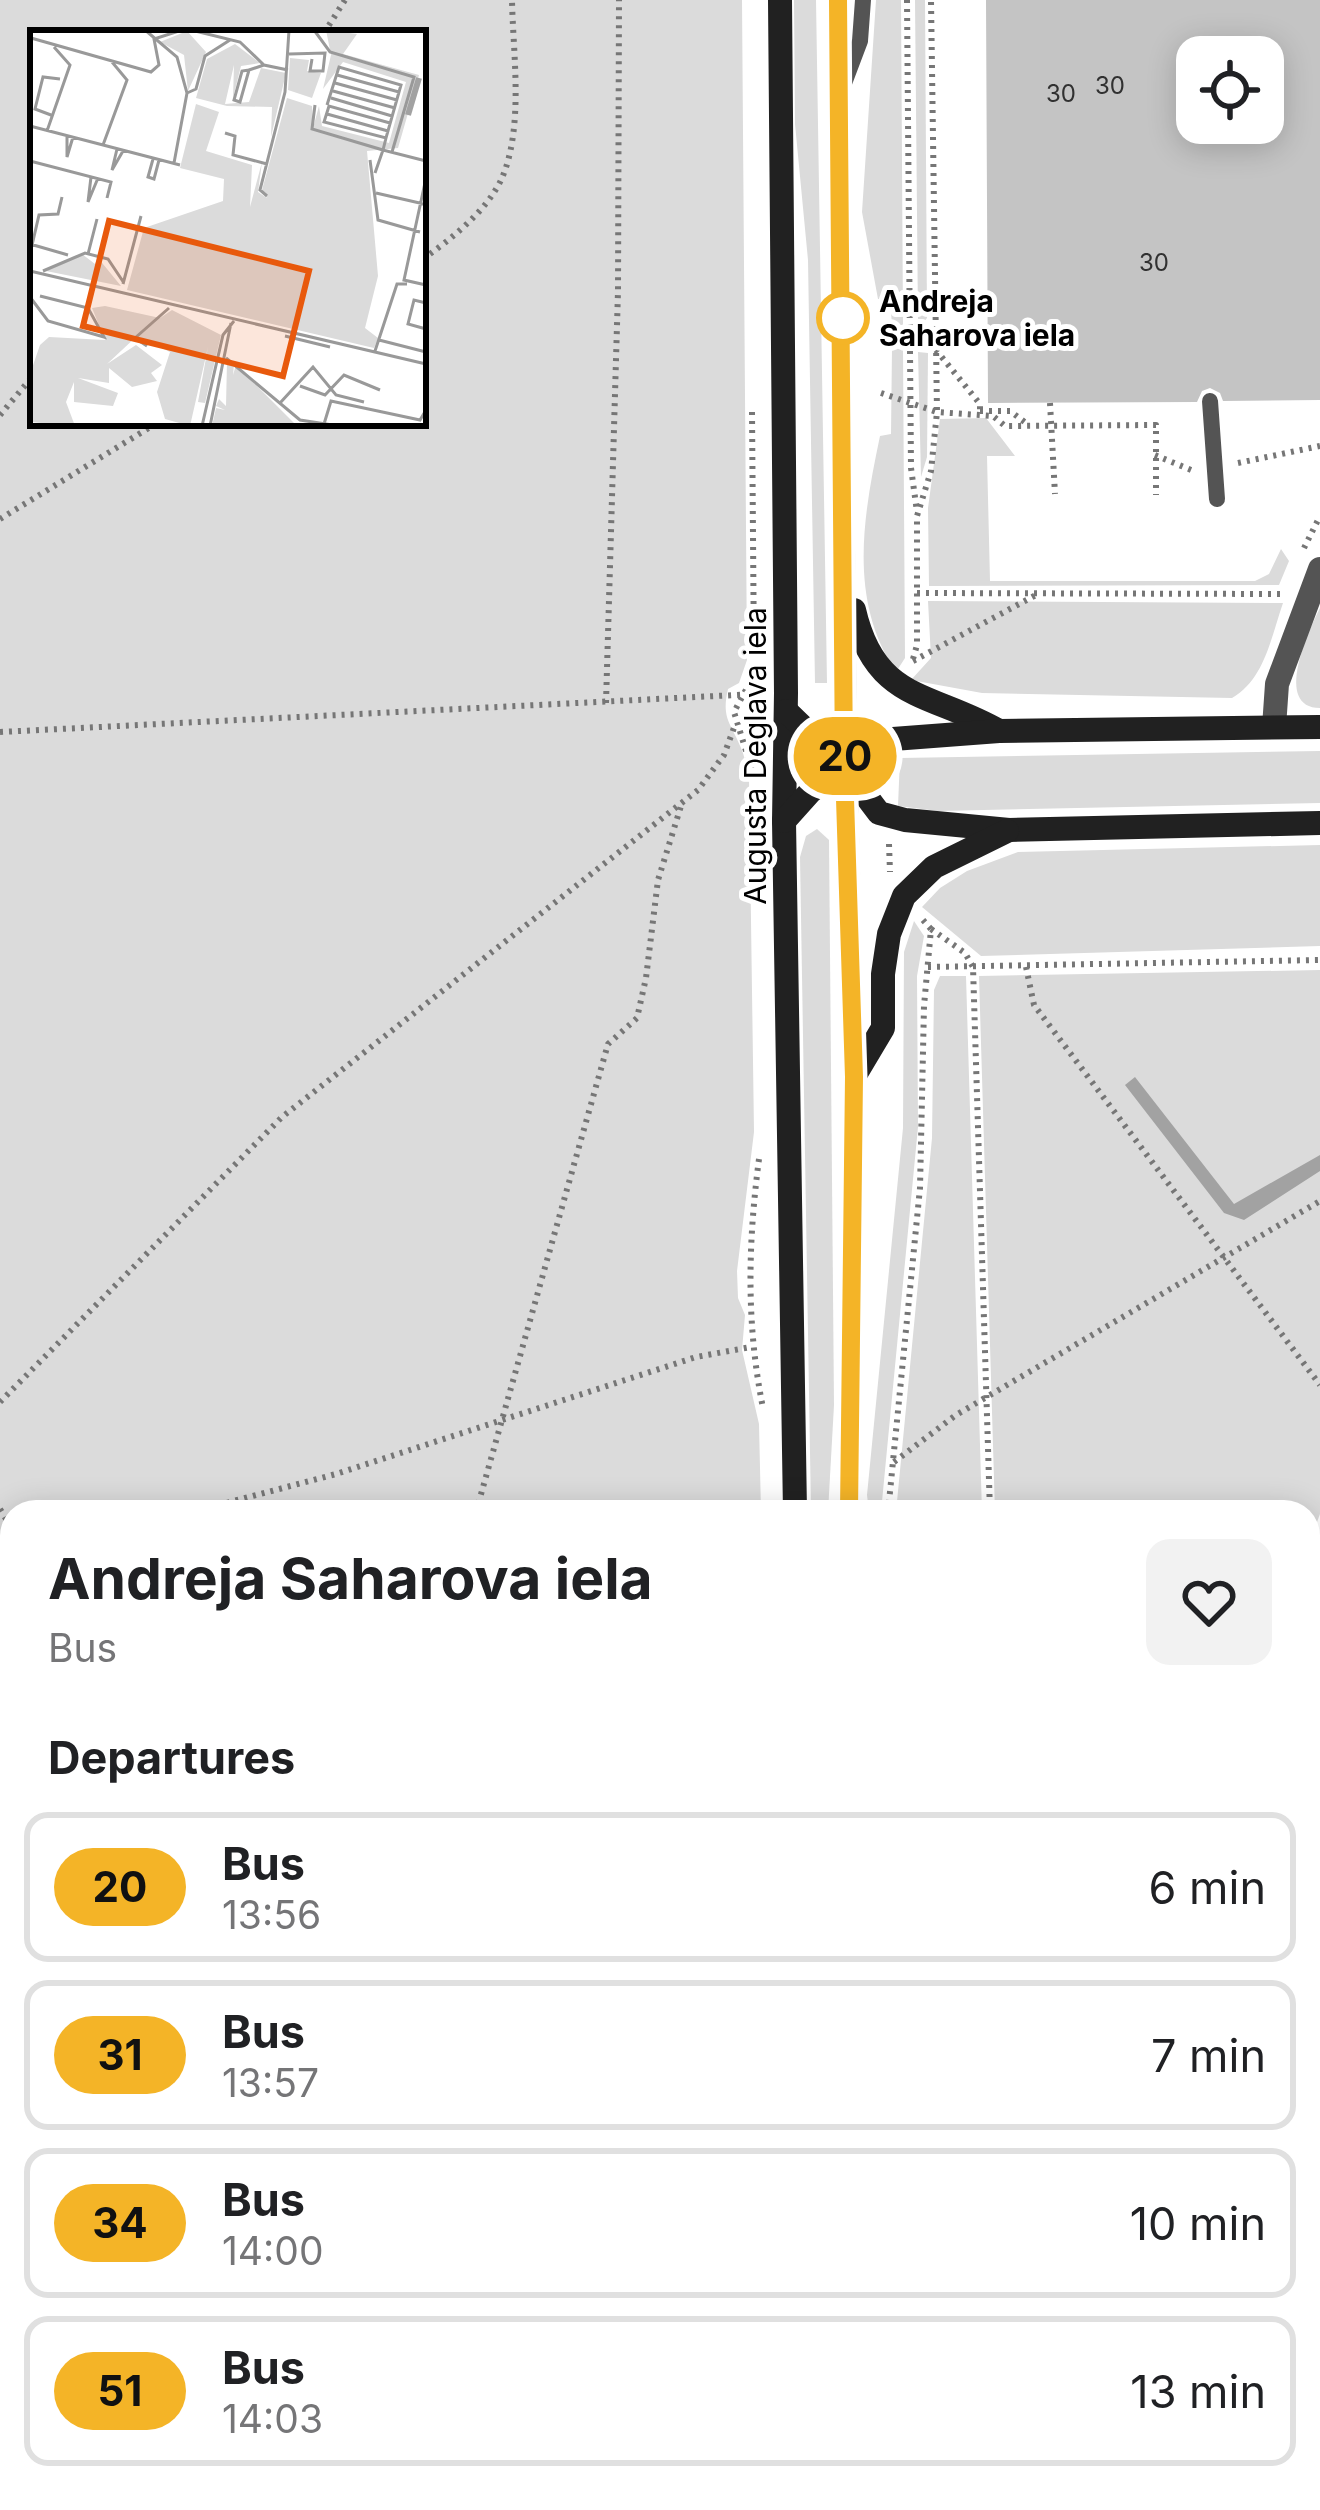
<!DOCTYPE html>
<html lang="en">
<head>
<meta charset="utf-8">
<style>
  body { margin:0; font-family:Inter,sans-serif; background:#f2f2f2; color:#202124; height:100vh; display:flex; flex-direction:column; font-size:45px; white-space:nowrap }
  * { box-sizing:border-box; margin:0 }
  p { font-size:39px; color:#757577 }
  .icon { flex:none; width:66px; height:66px; fill:none; stroke:currentColor; stroke-width:2; stroke-linecap:round; stroke-linejoin:round }
  .map { position:relative; flex:1; overflow:hidden }
  .sheet { position:absolute; left:0px; top:1500px; width:1320px; height:1011px; display:flex; flex-direction:column; background:#fff; border-radius:36px 36px 0 0; box-shadow:0 6px 30px #0003 }
  .sheet>* { flex:none }
  .badge { padding:0 24px; border-radius:39px; font-size:42px; line-height:78px }
  .controls { position:absolute; left:1176px; top:36px; display:grid; gap:24px }
  .controls a { display:grid; place-items:center; width:108px; height:108px; border-radius:24px; background:#fff; box-shadow:0 6px 30px #0003; font-size:60px }
  .map>.badge { position:absolute; translate:-50% -50%; box-shadow:0 0 0 6px #fff }
  h2 { padding:0 48px; font-size:45px; line-height:108px }
  .round { display:grid; place-items:center; flex:none; width:126px; height:126px; border-radius:24px; background:#f2f2f2 }
  .headline { display:flex; align-items:center; justify-content:space-between; height:204px; padding:0 48px }
  h1 { font-size:57px; font-weight:700; line-height:90px }
  ul { padding:0; list-style:none }
  li { display:flex; align-items:center; gap:36px; height:150px; margin:0 24px 18px; padding:0 24px; border:6px solid #e0e0e0; border-radius:24px }
  li div { flex:1 }
  li b { display:block; font-size:45px }
  li em { font-style:normal }
  li .badge { min-width:132px; font-weight:700; text-align:center }
  .map>svg:first-child { display:block }
</style>
</head>
<body>
<div class="map">
<svg width="1320" height="2510" viewBox="0 0 1320 2510">
  <rect width="100%" height="100%" fill="#fff"/>
  <!-- green -->
  <g fill="#dbdbdb" fill-rule="evenodd">
    <path d="M0,0h742l5,660 -8,23 -11,6c-7,30 3,34 13,59 4,9 6,21 8,30l5,354 -17,139 1,27 7,17 -3,35 17,74 2,88h-749v575l-12,-5zM33,33h390v390h-390z"/>
    <path d="M794,0h22l11,683h-12l-7,-423 -13,-136z"/>
    <path d="M876,0h25l2,325h-11l-2,-26h-12l-16,-87z"/>
    <path d="M915,0h10l2,318 -4,5 -5,-3z"/>
    <path d="M892,348l11,1 2,309 -9,14c-48,-72 -33,-155 -16,-236l11,-2z"/>
    <path d="M918,352l10,1 -1,104 -6,20z"/>
    <path d="M986,418l29,38h-28l3,125h265l14,-7 12,-25 8,12 -10,24 -350,1 -1,-78 12,-89z"/>
    <path d="M928,601l355,2c-12,34 -18,76 -51,95l-250,-5 -71,-13 20,-22z"/>
    <path d="M1320,608v100c-47,0 -12,-77 0,-100z"/>
    <path d="M1320,751v52l-382,8 -40,-5 2,-48z"/>
    <path d="M817,829l12,11 5,565 -6,107h-17l-11,-655 6,-21z"/>
    <path d="M1320,845v101l-339,10 -59,-49 18,-19 27,-17 51,-19z"/>
    <path d="M914,921l10,15 -7,40 1,151 -37,385h-12l-2,-17 36,-367 1,-176z"/>
    <path d="M1320,970v544l-12,32v-34h-313l-16,-536z"/>
    <path d="M940,976h26l16,536h-86l36,-374 2,-148z"/>
    <path d="M1308,1866l12,10v330l-12,4z"/>
    <rect x="545" y="2499" width="226" height="11"/>
  </g>
  <!-- water -->
  <path fill="#a2a2a2" d="M1135,1077l99,127 86,-49v16l-76,49 -20,-7 -99,-128z"/>
  <!-- building -->
  <path fill="#c4c4c4" fill-rule="evenodd" d="M986,0h334v400l-97,1 -3,-8 -10,-5 -8,3 -5,11 -209,1zM1197,57h66v66h-66z"/>
  <g fill="none" stroke-linecap="round" stroke-linejoin="round">
    <!-- path -->
    <g stroke="#767676" stroke-width="6" stroke-dasharray="3 6" stroke-linecap="butt">
      <path d="M907,0l4,468 6,44"/>
      <path d="M324,33l21,-33"/>
      <path d="M423,259c28,-20 64,-48 79,-81 22,-52 11,-123 10,-178"/>
      <path d="M880,339h56"/>
      <path d="M936,350l44,54v11"/>
      <path d="M881,393l56,19 56,4 12,10 151,-1v70"/>
      <path d="M1050,403l5,91"/>
      <path d="M980,411h30l16,12"/>
      <path d="M752,412l2,246 -6,28 -14,26 21,68"/>
      <path d="M0,415l33,-39"/>
      <path d="M1155,455l36,15"/>
      <path d="M1238,463l82,-17"/>
      <path d="M0,519l157,-96"/>
      <path d="M1304,548l16,-32"/>
      <path d="M917,593l363,1"/>
      <path d="M913,659l4,-14v-129l14,-45 6,-59 -6,-412"/>
      <path d="M913,661l123,-66"/>
      <path d="M606,703l12,-412 1,-291"/>
      <path d="M0,732l756,-38"/>
      <path d="M889,844l1,28"/>
      <path d="M931,929l34,24 8,14 17,545"/>
      <path d="M928,967l392,-7"/>
      <path d="M1026,967l8,38 286,380"/>
      <path d="M759,1159c-11,84 -13,165 4,249"/>
      <path d="M0,1402l282,-285 416,-327 26,-35 11,-30"/>
      <path d="M894,1462l62,-47 364,-214"/>
      <path d="M0,1509l12,20"/>
      <path d="M192,1512l144,-38 360,-117 55,-10"/>
      <path d="M476,1512l132,-468 29,-26 9,-40 12,-98 23,-74"/>
      <path d="M888,1512l32,-324 4,-182 7,-77 -8,-9"/>
      <path d="M0,1575l12,-6"/>
      <path d="M1308,1647l12,-37"/>
      <path d="M1308,1681l12,-16"/>
      <path d="M1308,1879l12,7"/>
      <path d="M0,2004l12,12"/>
      <path d="M1308,2125l12,6"/>
      <path d="M1308,2446l12,-12"/>
      <path d="M778,2499v11"/>
      <path d="M879,2499v11"/>
      <path d="M1160,2499l11,11"/>
      <path d="M1260,2499l4,11"/>
      <path d="M378,2510v-11"/>
      <path d="M534,2510l1,-11"/>
      <path d="M1245,2510l10,-11"/>
    </g>
    <!-- lane -->
    <g stroke="#545454" stroke-width="16">
      <path d="M843,86l17,-45 3,-41"/>
      <path d="M1210,401l7,98"/>
      <path d="M1308,1853l12,-19"/>
      <path d="M0,2146h12"/>
      <path d="M446,2510v-11"/>
    </g>
    <!-- street -->
    <g stroke="#545454" stroke-width="24">
      <path d="M1274,727l3,-43 43,-115"/>
      <path d="M1308,2252l12,-13"/>
      <path d="M1081,2510l3,-11"/>
    </g>
    <!-- secondary -->
    <g stroke="#212121" stroke-width="24">
      <path d="M780,0l6,693 -2,128 11,691"/>
      <path d="M838,0l7,768 9,309 -5,435"/>
      <path d="M854,610c21,92 77,82 145,121"/>
      <path d="M786,711l59,57 34,45 26,7 104,10 311,-7"/>
      <path d="M784,821l26,-29 60,-49 23,-4 106,-8 321,-4"/>
      <path d="M855,1075l28,-47v-54l6,-40 15,-38 30,-29 73,-36"/>
      <path d="M821,2499v11"/>
    </g>
  </g>
  <g fill="none" stroke-linecap="round" stroke-linejoin="round">
    <!-- line casing -->
    <g stroke="#fff" stroke-width="27">
      <path id="line" d="M838,0l6,768 10,309 -5,435"/>
    </g>
    <!-- line -->
    <use href="#line" stroke="#f4b427" stroke-width="18"/>
  </g>
  <!-- markers -->
  <circle fill="#fff" stroke="#f4b427" stroke-width="6" cx="843" cy="318" r="24"/>
  <g text-anchor="middle" dominant-baseline="central" stroke-width="10" stroke-linejoin="round" paint-order="stroke">
    <!-- number labels -->
    <g font-size="24" fill="#313131">
      <text x="1110" y="85">30</text>
      <text x="1061" y="93">30</text>
      <text x="1154" y="262">30</text>
    </g>
    <!-- stop labels -->
    <g font-size="30" font-weight="bold" fill="#000" stroke="#fff" text-anchor="start">
      <text x="879" y="301">Andreja<tspan x="879" dy="34">Saharova iela</tspan></text>
    </g>
    <!-- street labels -->
    <g font-size="30" fill="#000" stroke="#fff">
      <text transform="translate(755 756) rotate(-90)">Augusta Deglava iela</text>
    </g>
  </g>
  <!-- overview -->
  <g transform="translate(30 30)">
    <rect width="396" height="396" fill="#fff"/>
    <path d="M296,0l31,4 -14,20 76,21 -21,73 -31,3 11,125 -13,52 13,10 -4,10 -247,-58 17,-62 79,-27 1,-22 -44,-11 16,-64 23,8 -13,39 46,14 -2,42 12,-45 -4,30 9,6 -5,-8 25,-92 25,8 1,22 6,-22 3,20 67,17 17,-61 -63,-20 -20,27 8,-34zM157,1l19,21 -18,39 -4,-36 -24,-13zM205,14l25,19 -19,3 -8,32 1,-33 -9,39 24,-2 12,-34 25,5 -15,64 1,-30 -45,-1 -31,-8 11,-39zM260,28l19,2 -2,11 14,2 -9,25 -24,-8zM52,224l13,10 3,-6 23,28 -75,-15zM75,276l55,12 12,-8 49,25 -16,68 -7,-1 10,-55 -18,79 -25,-7 -8,-27 13,-40 -33,-16 -30,28 29,-19 26,20 -11,8 6,8 -25,6 -23,-19v15l-31,-5 40,15 -5,13 -39,-4v-20l-8,20 9,24 -45,-4v-48l10,-29 9,-8 56,3 -13,-32zM197,331l7,3 -1,11 3,-10 61,61h-85l4,-18 9,2 -9,-4 3,-7 7,7z" fill="#dbdbdb"/>
    <path fill="none" stroke="#a2a2a2" stroke-width="6" d="M378,85l11,-37"/>
    <path fill="none" stroke="#999" stroke-width="3" d="M115,0l32,27 10,36 -13,70M161,0l49,12 24,23 24,5M284,0l16,22 84,25 -22,75M1,8l120,34 8,-7 -5,-26 28,-9M259,24l36,-1 -2,18h-13l2,-12M219,40l-7,1 -8,29 6,2 9,-32 15,-5M307,45l62,17M305,53l62,17M303,61l62,17M157,63l9,-4 9,-33 25,-16M301,68l61,18M285,75l-3,24 71,21 3,-12M297,75l12,-38 62,18 -2,7 -13,46 -62,-16 5,-16 61,17M297,84l61,17M21,85l-16,-6 8,-32 17,2M0,96l150,39M17,101l23,-66 -16,-18M195,103l10,3 -2,19 34,9M37,106v21l6,-20M73,115l24,-65 -15,-18M87,119l-5,21 11,-19M123,129l-5,18 6,2 5,-19M340,130l8,60 42,12M0,131l81,21 -4,16M345,143l8,-23 43,11M61,147l-3,25 10,-24M396,148l-22,102 22,5M346,163l48,11M237,166l-7,-6 25,-98 4,-62M0,214l38,11M0,224l9,-39 19,-1 4,-17M58,224l9,-35M0,241l396,93M13,241l42,-18 23,6 16,24M93,254l18,-68M0,267l18,24 56,16 -16,-29 -48,-12M396,273l-12,-3 -6,24 18,5M255,306l45,11M349,310l47,12M117,316l-12,-8 34,-30M345,321l22,-67h10M196,328l74,62 39,6M270,356l25,9 19,-20 36,15M250,373l33,-36 23,28 28,7M294,394l7,-23 89,19 6,-10M172,396l21,-91 11,-14M180,396l21,-103"/>
    <path fill="#e8590c" fill-opacity="0.15" stroke="#e8590c" stroke-width="6" d="M79,191l200,50 -26,105 -200,-50z"/>
    <rect width="396" height="396" fill="none" stroke="#000" stroke-width="6"/>
  </g>
</svg>
<div class="controls">
<a><svg class="icon" aria-label="locate" viewBox="0 0 24 24"><circle cx="12" cy="12" r="6"/><path d="M12 2v4M12 18v4M2 12h4M18 12h4"/></svg></a>
</div>
<b class="badge" style="left:845px;top:756px;background:#f4b427;color:#111">20</b>
<section class="sheet">
<div class="headline"><div><h1>Andreja Saharova iela</h1><p>Bus</p></div><a class="round"><svg class="icon" aria-label="heart" viewBox="0 0 24 24"><path d="M12 20l-8-8c-3-5 5-10 8-4 3-6 11-1 8 4z"/></svg></a></div>
<h2>Departures</h2>
<ul>
<li><span class="badge" style="background:#f4b427;color:#111">20</span><div><b>Bus</b><p>13:56</p></div><em>6 min</em></li>
<li><span class="badge" style="background:#f4b427;color:#111">31</span><div><b>Bus</b><p>13:57</p></div><em>7 min</em></li>
<li><span class="badge" style="background:#f4b427;color:#111">34</span><div><b>Bus</b><p>14:00</p></div><em>10 min</em></li>
<li><span class="badge" style="background:#f4b427;color:#111">51</span><div><b>Bus</b><p>14:03</p></div><em>13 min</em></li>
</ul>
</section>
</div>
</body>
</html>
